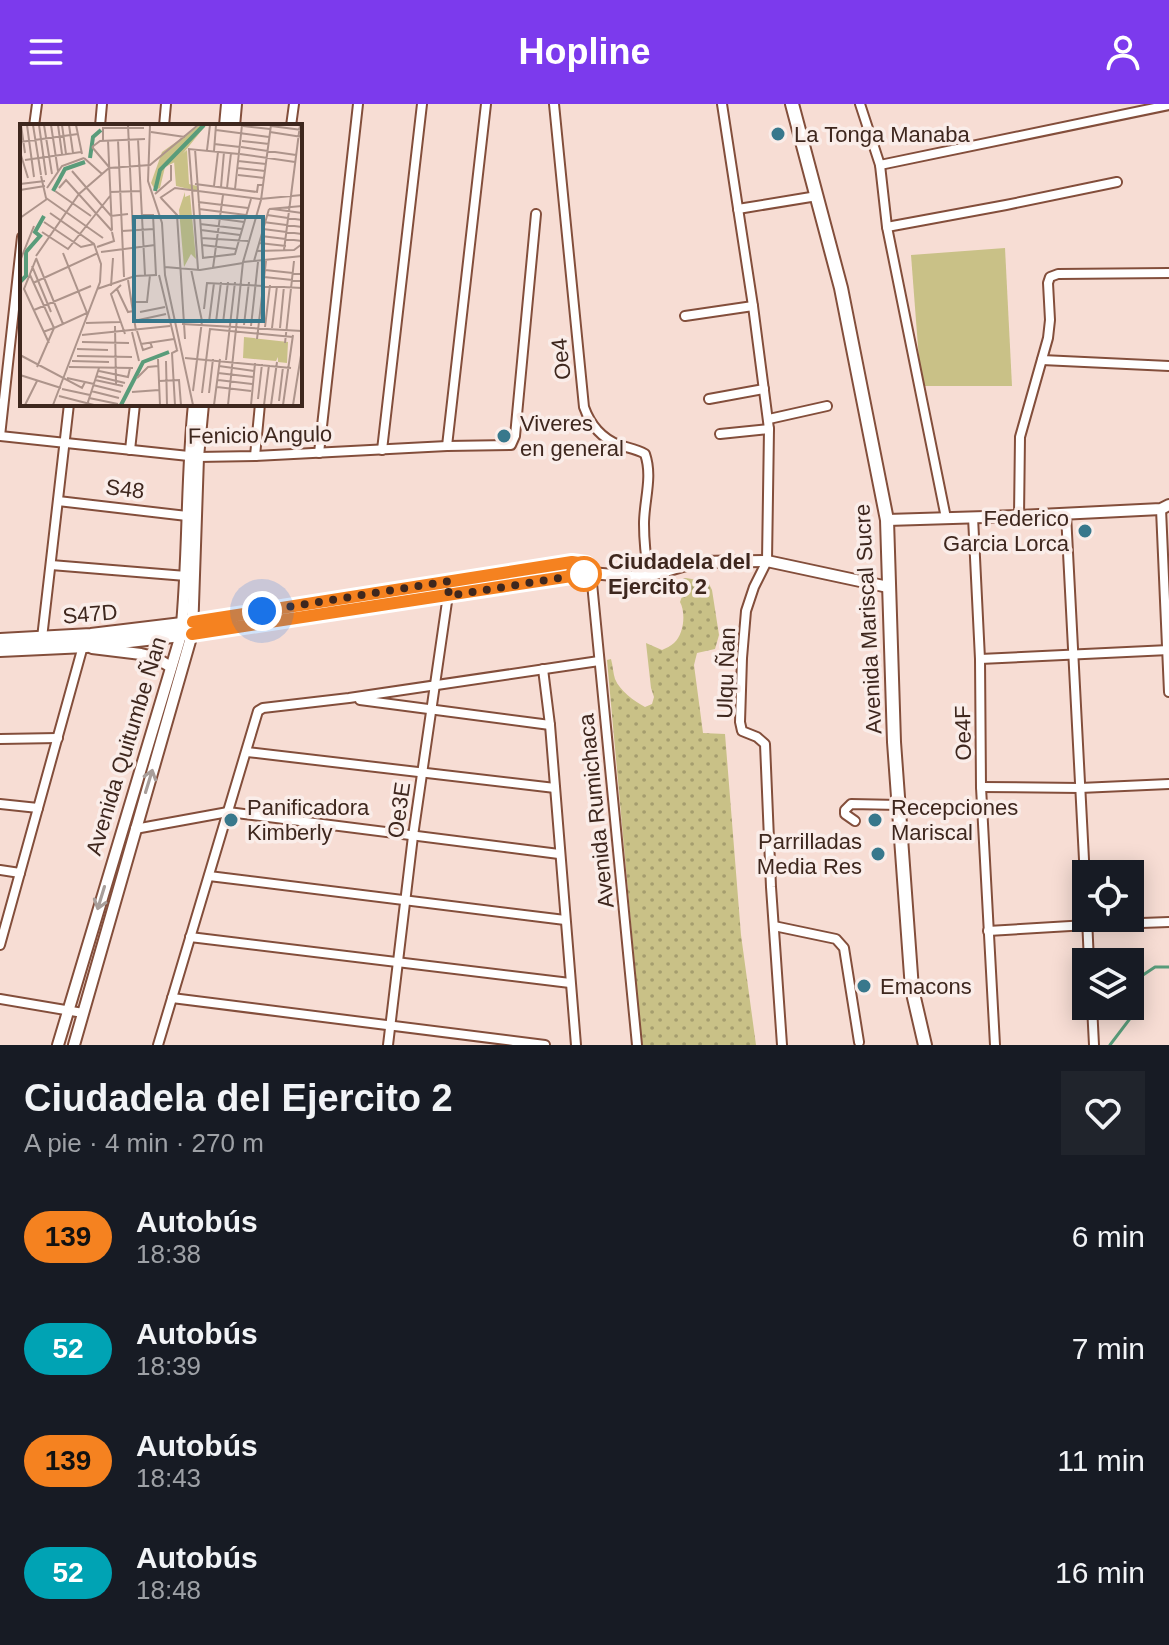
<!DOCTYPE html>
<html lang="es">
<head>
<meta charset="utf-8">
<style>
  body { margin:0; font-family:Helvetica,sans-serif; background:#20242c; color:#f1f3f6; height:100vh; display:flex; flex-direction:column; font-size:30px; white-space:nowrap }
  * { box-sizing:border-box; margin:0 }
  p { font-size:26px; color:#9ea1a6 }
  .icon { flex:none; width:44px; height:44px; fill:none; stroke:currentColor; stroke-width:2; stroke-linecap:round; stroke-linejoin:round }
  .map { position:relative; height:941px; overflow:hidden }
  .sheet { display:flex; flex-direction:column; background:#171b24; flex:1 }
  .sheet>* { flex:none }
  .badge { padding:0 16px; border-radius:26px; font-size:28px; line-height:52px }
  .tools { position:absolute; left:1072px; top:756px; display:grid; gap:16px }
  .tools a { display:grid; place-items:center; width:72px; height:72px; border-radius:0px; background:#171b24; box-shadow:0 4px 20px #0003; font-size:40px }
  .you { position:absolute; width:40px; height:40px; margin:-20px; border:6px solid #fff; border-radius:50%; background:#1a73e8; box-shadow:0 0 0 12px #1a73e833 }
  .map>.badge { position:absolute; translate:-50% -50%; box-shadow:0 0 0 4px #fff }
  .round { display:grid; place-items:center; flex:none; width:84px; height:84px; border-radius:0px; background:#20242c }
  .head { display:flex; align-items:center; justify-content:space-between; height:136px; padding:0 24px }
  h1 { font-size:38px; font-weight:600; line-height:60px }
  ul { padding:0; list-style:none }
  li { display:flex; align-items:center; gap:24px; height:112px; padding:0 24px }
  li div { flex:1 }
  li b { display:block; font-size:30px }
  li em { font-style:normal }
  li .badge { min-width:88px; font-weight:700; text-align:center }
  header { display:flex; justify-content:space-between; align-items:center; height:104px; padding:0 24px; background:#7c3aed; color:#fff; font-size:36px; font-weight:600 }
  .map>svg:first-child { display:block }
</style>
</head>
<body>
<header><svg class="icon" aria-label="menu" viewBox="0 0 24 24"><path d="M4 6h16M4 12h16M4 18h16"/></svg>Hopline<svg class="icon" aria-label="person" viewBox="0 0 24 24"><circle cx="12" cy="8" r="4"/><path d="M4 21q1-7 8-7t8 7"/></svg></header>
<div class="map">
<svg width="1169" height="941" viewBox="0 0 1169 941">
  <defs>
    <pattern id="grass-dots" width="8" height="8" patternUnits="userSpaceOnUse" patternTransform="scale(2)"><rect width="8" height="8" fill="#c9c187"/><path d="M2 2h.1M6 6h.1" fill="none" stroke="#a59d6e" stroke-width="1.8" stroke-linecap="round"/></pattern>
  </defs>
  <rect width="100%" height="100%" fill="#f7ddd4"/>
  <!-- grass -->
  <path fill="url(#grass-dots)" d="M686,474l22,4 4,8 7,45 -4,14 -18,4 -3,12 9,68 22,1 16,201 15,110h-114l-35,-385 4,-1c2,7 2,14 4,20 5,12 19,22 30,28l7,-3 2,-7 -3,-9 -5,-45 16,7c4,-2 9,-4 12,-7 10,-9 12,-30 6,-41l4,-11 -2,-6h-8l1,-4z"/>
  <!-- park -->
  <path fill="#c9c187" d="M1005,144l7,138h-91l-10,-131z"/>
  <g fill="none" stroke-linecap="round" stroke-linejoin="round">
    <!-- stream -->
    <path stroke="#599c7a" stroke-width="3" d="M1110,941l25,-33 5,-35 15,-10h14"/>
    <!-- minor casing -->
    <g stroke="#834e3b" stroke-width="12">
      <g id="minor">
        <path d="M554,0l30,303c6,17 17,31 35,38 9,3 18,4 26,9 8,23 -1,46 -1,70 0,18 2,35 5,52"/>
        <path d="M722,0l31,202 16,123 -2,132 -13,26 -8,24 -4,47 -2,64 2,9 15,6 8,7 6,143 11,158"/>
        <path d="M860,0l20,61 7,62 59,291"/>
        <path d="M34,22l3,-22"/>
        <path d="M100,22l2,-22"/>
        <path d="M164,22l2,-22"/>
        <path d="M291,22l3,-22"/>
        <path d="M880,61l289,-60"/>
        <path d="M738,105l79,-13"/>
        <path d="M887,123l119,-22 111,-23"/>
        <path d="M685,212l68,-10"/>
        <path d="M1042,256l127,6"/>
        <path d="M709,295l55,-10"/>
        <path d="M769,315l58,-13"/>
        <path d="M720,330l49,-5"/>
        <path d="M0,332l198,21 57,-1 192,-10 64,-1 4,-9 21,-222"/>
        <path d="M0,332l22,-199"/>
        <path d="M447,342l39,-342"/>
        <path d="M130,346l5,-46"/>
        <path d="M382,346l40,-346"/>
        <path d="M319,349l39,-349"/>
        <path d="M255,352l5,-52"/>
        <path d="M58,397l129,15"/>
        <path d="M1161,405l8,183"/>
        <path d="M1066,410l20,384"/>
        <path d="M1019,412l1,-79 28,-99 2,-18 -2,-37 2,-6 8,-3 111,-1"/>
        <path d="M973,413l7,142 1,128 14,258"/>
        <path d="M51,461l135,11"/>
        <path d="M591,469l46,472"/>
        <path d="M42,534l27,-234"/>
        <path d="M980,555l189,-9"/>
        <path d="M543,565l7,56 26,320"/>
        <path d="M360,596l190,25"/>
        <path d="M0,635l58,-1"/>
        <path d="M247,648l308,36"/>
        <path d="M981,683l99,1 89,-4"/>
        <path d="M0,700l38,4"/>
        <path d="M855,717l-10,-7v-4l6,-6 48,1"/>
        <path d="M135,725l93,-17 331,42"/>
        <path d="M0,766l20,3"/>
        <path d="M209,772l356,44"/>
        <path d="M1087,814l2,44"/>
        <path d="M774,822l62,13 8,9 15,94"/>
        <path d="M988,827l99,-6 82,-3"/>
        <path d="M190,833l380,46"/>
        <path d="M0,841l83,-299"/>
        <path d="M172,894l373,47"/>
        <path d="M0,895l83,14"/>
        <path d="M1092,902l2,39"/>
        <path d="M158,941l100,-334 5,-3 86,-10 250,-37"/>
        <path d="M388,941l25,-209 37,-255"/>
      </g>
    </g>
    <!-- tertiary casing -->
    <g stroke="#834e3b" stroke-width="14">
      <g id="tertiary">
        <path d="M225,22l2,-22"/>
        <path d="M234,22l2,-22"/>
        <path d="M887,416l132,-4 142,-7 8,-4"/>
        <path d="M188,519l384,-61 14,2 5,9"/>
        <path d="M181,531l410,-62 45,4 13,-1 47,-14 71,-1 121,26"/>
        <path d="M92,544l49,6 13,3 17,10"/>
        <path d="M58,941l123,-410c8,-77 5,-154 13,-231"/>
        <path d="M74,941l118,-411 6,-177 5,-53"/>
      </g>
    </g>
    <!-- secondary casing -->
    <g stroke="#834e3b" stroke-width="16">
      <g id="secondary">
        <path d="M792,0l49,184 46,232 7,222 18,247 13,56"/>
        <path d="M0,536l91,-5 91,-11"/>
        <path d="M0,546l86,-4 95,-11"/>
      </g>
    </g>
    <!-- minor -->
    <use href="#minor" stroke="#fff" stroke-width="8"/>
    <!-- tertiary -->
    <use href="#tertiary" stroke="#fff" stroke-width="10"/>
    <!-- secondary -->
    <use href="#secondary" stroke="#fff" stroke-width="12"/>
  </g>
  <!-- one-way arrows -->
  <defs><path id="oneway-shaft" d="M-6 0H5M1.5-3L5.5 0L1.5 3" fill="none" stroke-width="1.6" stroke-linecap="round" stroke-linejoin="round" transform="scale(2)"/></defs>
  <g stroke="#a89e9a">
    <use href="#oneway-shaft" transform="translate(149 677) rotate(-73)"/>
    <use href="#oneway-shaft" transform="translate(101 794) rotate(107)"/>
  </g>
  <g fill="none" stroke-linecap="round" stroke-linejoin="round">
    <!-- line casing -->
    <g stroke="#fff" stroke-width="18">
      <path id="line" d="M192,530l399,-61 -5,-9 -14,-2 -379,60"/>
    </g>
    <!-- line -->
    <use href="#line" stroke="#f58220" stroke-width="12"/>
    <!-- walk -->
    <path stroke="#3e271e" stroke-width="8" stroke-dasharray="0 14.4" d="M262,507l188,-30 -2,15 136,-22"/>
  </g>
  <!-- markers -->
  <g fill="#38788c" stroke="#faede9" stroke-width="3">
    <circle cx="778" cy="30" r="8"/>
    <circle cx="504" cy="332" r="8"/>
    <circle cx="1085" cy="427" r="8"/>
    <circle cx="231" cy="716" r="8"/>
    <circle cx="875" cy="716" r="8"/>
    <circle cx="878" cy="750" r="8"/>
    <circle cx="864" cy="882" r="8"/>
  </g>
  <circle fill="#fff" stroke="#f58220" stroke-width="4" cx="584" cy="470" r="16"/>
  <g text-anchor="middle" dominant-baseline="central" stroke-width="7" stroke-linejoin="round" paint-order="stroke">
    <!-- poi labels -->
    <g font-size="22" fill="#3e271e" stroke="#faede9" text-anchor="start">
      <text x="794" y="30">La Tonga Manaba</text>
      <text x="520" y="319">Viveres<tspan x="520" dy="25">en general</tspan></text>
      <text x="1069" y="414" text-anchor="end">Federico<tspan x="1069" dy="25">Garcia Lorca</tspan></text>
      <text x="247" y="703">Panificadora<tspan x="247" dy="25">Kimberly</tspan></text>
      <text x="891" y="703">Recepciones<tspan x="891" dy="25">Mariscal</tspan></text>
      <text x="862" y="737" text-anchor="end">Parrilladas<tspan x="862" dy="25">Media Res</tspan></text>
      <text x="880" y="882">Emacons</text>
    </g>
    <!-- street labels -->
    <g font-size="22" fill="#3e271e" stroke="#faede9">
      <text transform="translate(561 255) rotate(-96)">Oe4</text>
      <text transform="translate(260 331) rotate(-1)">Fenicio Angulo</text>
      <text transform="translate(125 385) rotate(7)">S48</text>
      <text transform="translate(90 510) rotate(-5)">S47D</text>
      <text transform="translate(868 515) rotate(-93)">Avenida Mariscal Sucre</text>
      <text transform="translate(726 569) rotate(-88)">Ulqu Ñan</text>
      <text transform="translate(963 629) rotate(-91)">Oe4F</text>
      <text transform="translate(126 642) rotate(-73)">Avenida Quitumbe Ñan</text>
      <text transform="translate(399 706) rotate(-82)">Oe3E</text>
      <text transform="translate(596 707) rotate(-96)">Avenida Rumichaca</text>
    </g>
    <!-- stop labels -->
    <g font-size="22" font-weight="bold" fill="#3e271e" stroke="#faede9" text-anchor="start">
      <text x="608" y="457">Ciudadela del<tspan x="608" dy="25">Ejercito 2</tspan></text>
    </g>
  </g>
  <!-- overview -->
  <g transform="translate(20 20)">
    <rect width="282" height="282" fill="#f7ddd4"/>
    <path d="M167,26l2,34 8,2v5l-21,-5 -2,-25zM165,68v5l5,-2 6,64 -5,-5 -7,13 -5,-57z" fill="#c9c187"/>
    <path d="M180,1h6l-29,36 -12,6 -5,21 -5,2 -4,-7 11,-31z" fill="#c9c187"/>
    <path d="M224,213l44,5 -1,21 -9,-1v-5l-2,4 -33,-3z" fill="#c9c187"/>
    <path fill="none" stroke="#599c7a" stroke-width="4" d="M70,34l3,-21 8,-7M33,67l12,-22 20,-7M135,67l5,-21 44,-45M0,158l6,-6v-24l14,-16 -5,-4 9,-16M101,281l22,-43 26,-10"/>
    <path fill="none" stroke="#ad948b" stroke-width="2" d="M1,1l4,28M7,1l7,52M13,1l8,50M19,1l7,50M24,1l8,49M31,1l7,46M38,1l4,29M42,1l4,29M49,1l4,28M56,1l6,29M108,1l7,151M130,1l-2,56 14,42 3,52 28,130M223,2l27,3M251,2l31,4M96,4h28M196,6l53,7M131,8l34,5M250,8l32,5M118,15l7,136M88,16l4,90M98,16l6,137M83,17v-13h13M222,17l27,3M0,18l58,-8M194,20l26,3M72,23l8,-6 45,-2M72,23l17,20M221,23l55,8M175,25l8,109M187,26l3,-25M194,27l2,-26M0,28l8,26M220,30l55,8M64,34l18,16M5,36l56,-8M218,37l28,3M218,44l27,3M52,47l39,45 17,-2M218,51l26,3M21,52l5,22 57,40M0,60l25,-3M175,60l62,8 1,-7h5M194,62l4,-34M201,63l3,-35M27,64l15,-22 22,-8M39,64l7,-8 46,51M207,64l4,-35M215,65l7,-64M0,66l25,-4M35,67l36,25M90,68l31,-1M135,70l16,-14v-15M140,74l15,-10 85,11 42,-4M141,74l16,17 8,124M178,78l50,6M179,85l47,6M249,85l33,-3M253,85l29,4M30,89l44,31 7,20 -1,18 -47,123M122,91h11l3,60M247,91l35,5M179,92l45,6M0,94l27,-19M24,98l37,25 13,-3M243,98l39,5M180,100l42,5M243,105l39,5M181,106l39,5M102,107l32,-2M22,108l26,17 42,-53M241,112l41,5M181,114l47,3M239,119l27,3M182,121l34,4M77,123l17,-6 -2,-9M264,126l16,-125M237,127l37,-1 8,-6M81,128l54,-7M16,132l43,-62 30,-26 41,-3 48,-40M16,134l27,66M182,134l33,-4 16,-55M16,135l-12,30 25,54M0,137l14,-35M234,137l15,-52M223,138l59,-6M12,142l19,46M145,143l35,3 43,-7M193,144l10,-73M171,145l11,52 -9,70M178,145l-9,-120 50,5M245,146l37,4M10,151l24,53 -11,4M139,151l18,75M244,153l38,4M108,156l8,51M13,159l65,-30M101,161l-10,9 14,40M91,162l2,-28M77,165l38,-13 22,-1M97,165l11,23 5,-1M111,178h16l3,-27M184,185l3,-26 95,5M14,186l57,-24M120,188l25,-5M114,197l32,-7M189,198l5,-39M196,198l5,-40M66,199l34,-1M203,199l5,-41M162,200l120,7M224,201l5,-43M95,202l1,58M231,202l7,-64M245,203l5,-42M252,204l5,-42M260,204l4,-42M117,207l6,19 9,-3 -2,-5M112,208l7,29M62,211l88,-9M237,215l9,-78M62,218l47,1M265,219l9,-82M121,220l33,-5M57,225l31,1M0,231l62,33 3,-6M57,232l55,1M165,234l106,10M138,235l2,46M206,236l9,-78M52,237l37,1M146,237l1,44M199,242l35,5M17,243l17,-39 33,-15 -24,-60M49,243l64,1M79,247l29,6 2,-9M198,249l35,4M0,251l41,13M76,252l29,7M47,254l27,6M117,254l11,-11 10,-1M75,256l28,6M198,256l34,4M139,257l20,-1 2,25M73,261l28,7M197,263l34,4M42,265l28,6M71,267l28,7M112,268l27,-2M182,269l8,-64 83,8M189,269l4,-34M39,272l35,9M69,274l29,6M238,275l4,-35M259,277l4,-34M5,281l12,-24M67,281l12,-37M155,281l-3,-52 6,-3M194,281l6,-46M208,281l15,-143 18,-62 10,-75M231,281l4,-42M244,281l5,-40M251,281l6,-43M263,281l10,-70M273,281l9,-56"/>
    <path fill="#38788c" fill-opacity="0.15" stroke="#38788c" stroke-width="4" d="M114,93h129v104h-129z"/>
    <rect width="282" height="282" fill="none" stroke="#3e271e" stroke-width="4"/>
  </g>
</svg>
<div class="tools">
<a><svg class="icon" aria-label="locate" viewBox="0 0 24 24"><circle cx="12" cy="12" r="6"/><path d="M12 2v4M12 18v4M2 12h4M18 12h4"/></svg></a>
<a><svg class="icon" aria-label="layers" viewBox="0 0 24 24"><path d="M12 4l9 5-9 5-9-5zM3 14l9 5 9-5"/></svg></a>
</div>
<div class="you" style="left:262px;top:507px"></div>
</div>
<section class="sheet">
<div class="head"><div><h1>Ciudadela del Ejercito 2</h1><p>A pie · 4 min · 270 m</p></div><a class="round"><svg class="icon" aria-label="heart" viewBox="0 0 24 24"><path d="M12 20l-8-8c-3-5 5-10 8-4 3-6 11-1 8 4z"/></svg></a></div>
<ul>
<li><span class="badge" style="background:#f58220;color:#111">139</span><div><b>Autobús</b><p>18:38</p></div><em>6 min</em></li>
<li><span class="badge" style="background:#00a3b4;color:#fff">52</span><div><b>Autobús</b><p>18:39</p></div><em>7 min</em></li>
<li><span class="badge" style="background:#f58220;color:#111">139</span><div><b>Autobús</b><p>18:43</p></div><em>11 min</em></li>
<li><span class="badge" style="background:#00a3b4;color:#fff">52</span><div><b>Autobús</b><p>18:48</p></div><em>16 min</em></li>
</ul>
</section>
</body>
</html>
